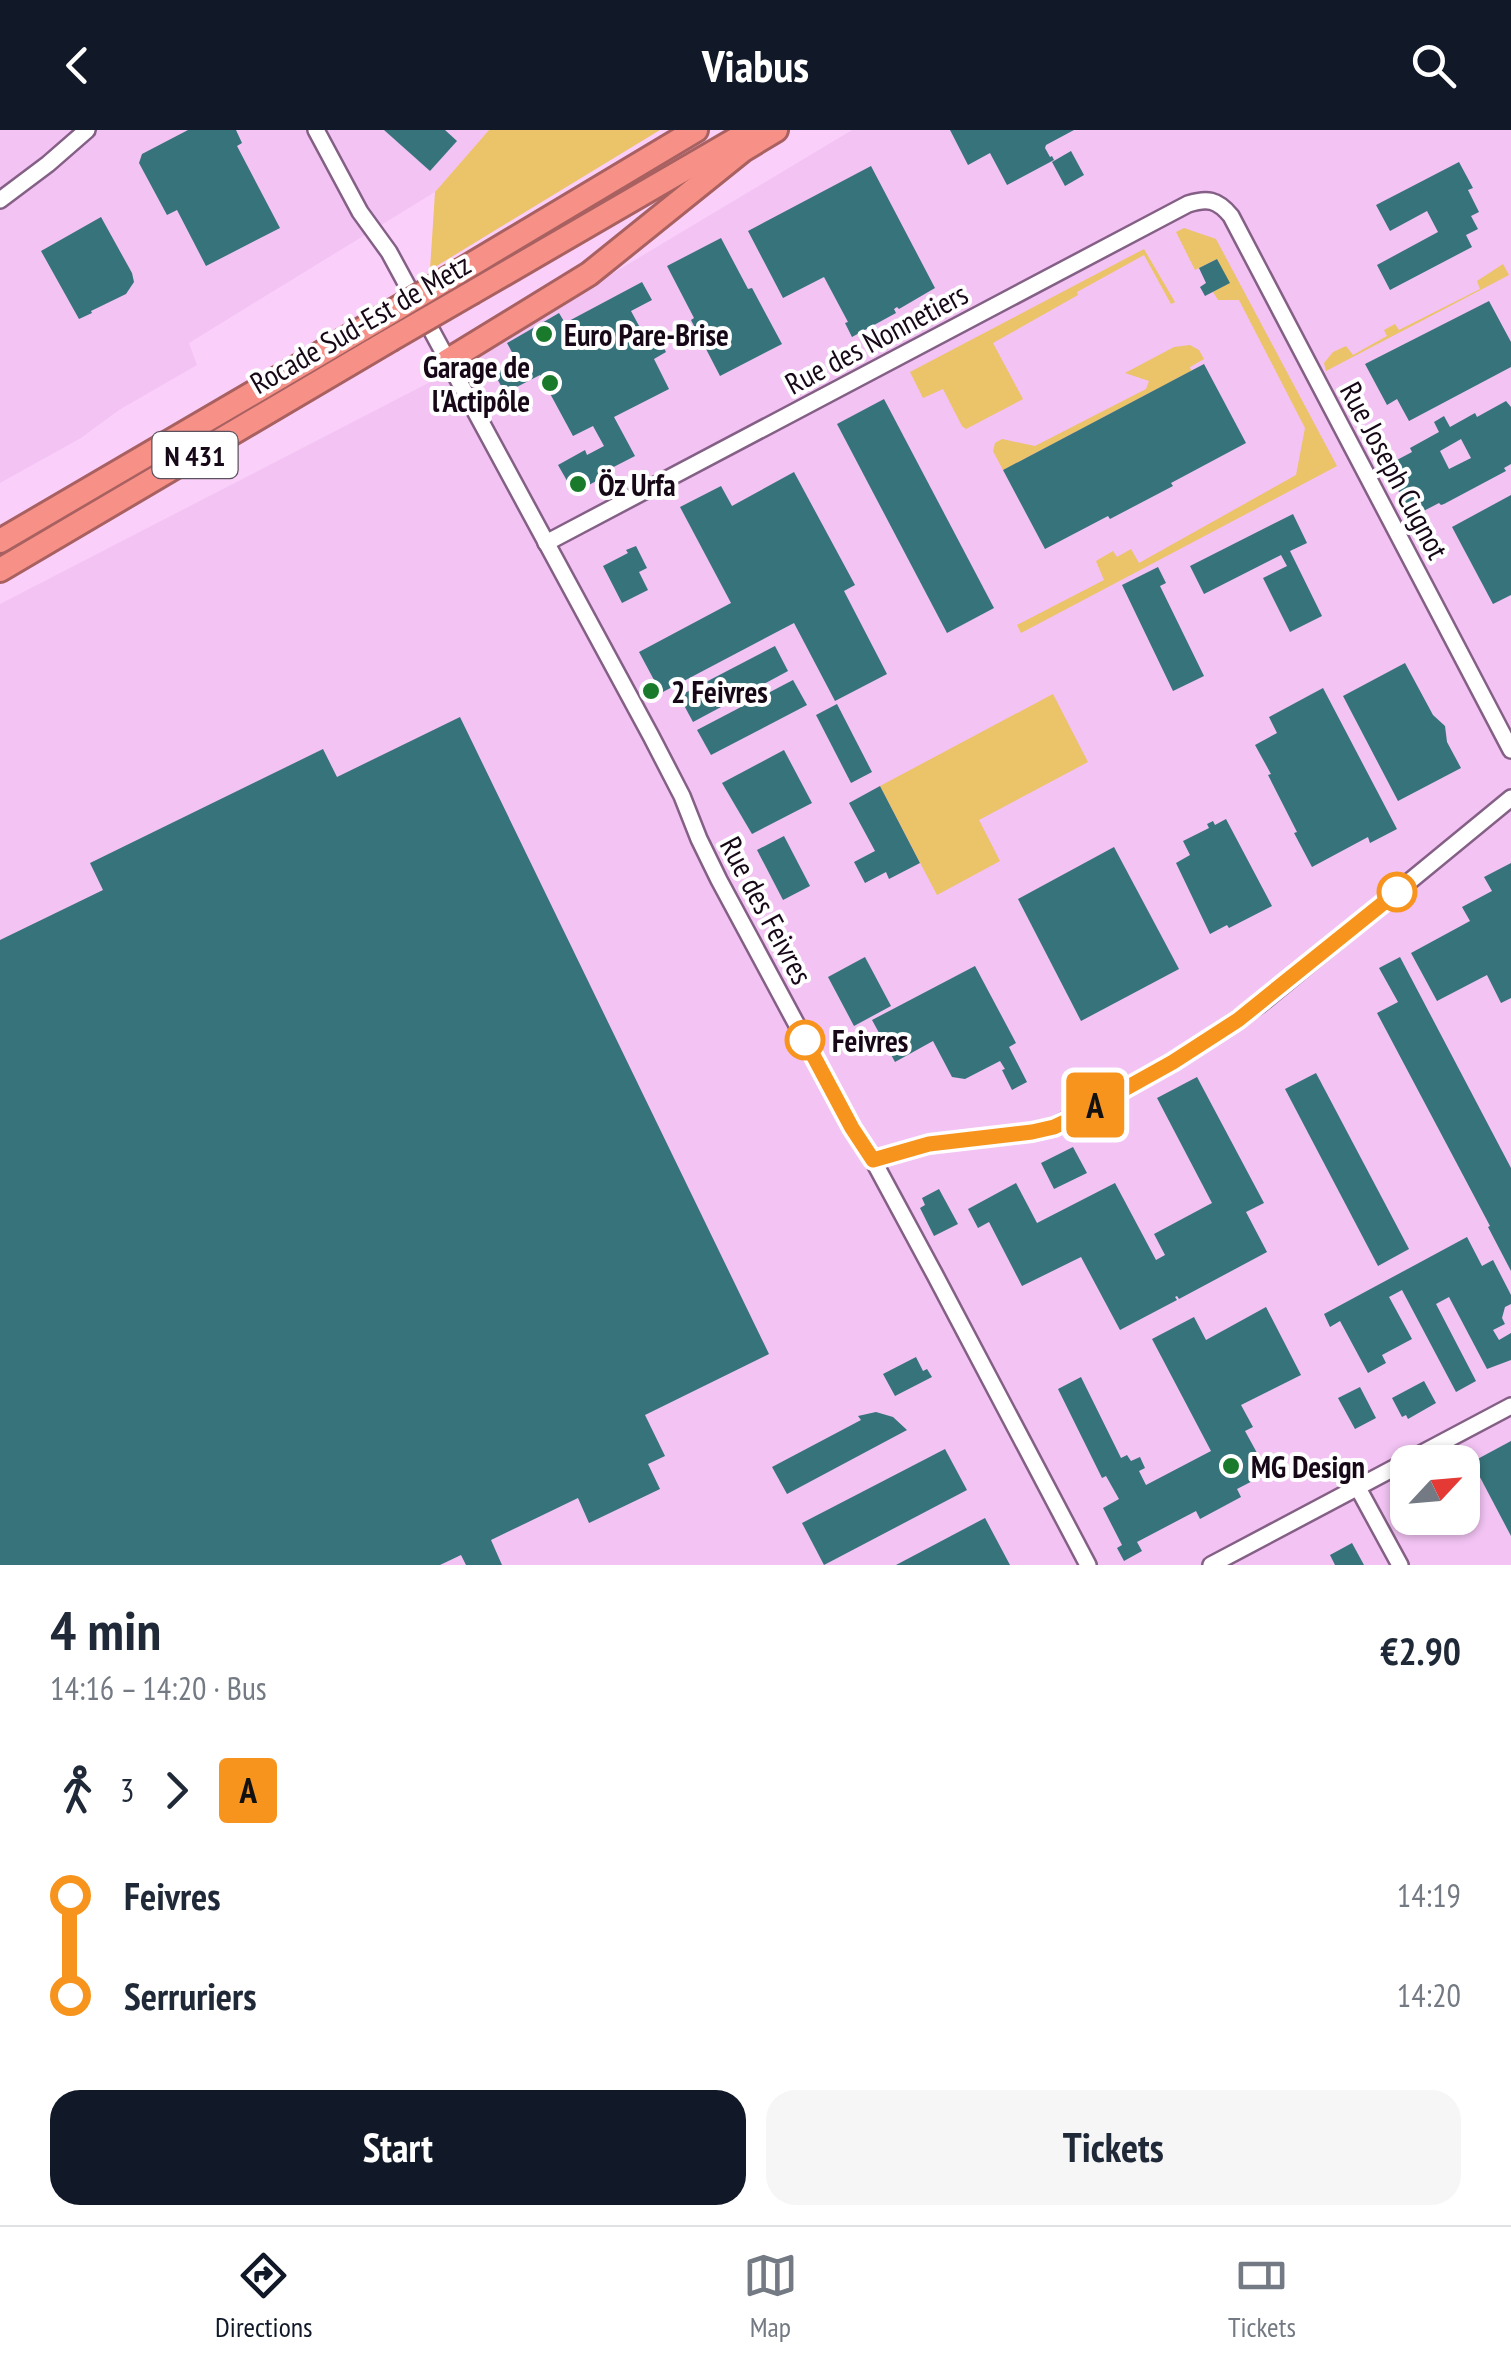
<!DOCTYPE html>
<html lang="en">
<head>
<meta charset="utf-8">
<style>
  body { margin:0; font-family:"PT Sans Narrow",sans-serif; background:#f6f6f7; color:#1f2937; height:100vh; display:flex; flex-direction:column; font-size:38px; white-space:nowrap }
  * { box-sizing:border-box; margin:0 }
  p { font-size:32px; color:#747a83 }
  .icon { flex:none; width:55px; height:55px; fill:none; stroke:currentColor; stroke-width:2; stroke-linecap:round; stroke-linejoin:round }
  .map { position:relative; height:1435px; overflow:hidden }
  .sheet { display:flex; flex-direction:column; background:#fff; flex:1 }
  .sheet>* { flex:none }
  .badge { padding:0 20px; border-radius:8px; font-size:35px; line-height:65px }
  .needle { width:65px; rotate:64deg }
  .fabs { position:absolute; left:1390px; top:1315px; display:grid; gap:20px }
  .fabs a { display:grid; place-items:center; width:90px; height:90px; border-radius:20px; background:#fff; box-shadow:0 2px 8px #0004; font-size:50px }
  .map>.badge { position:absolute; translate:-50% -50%; box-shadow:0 0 0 5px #fff }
  .legs { display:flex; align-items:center; gap:15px; height:110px; padding:0 50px; font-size:32px }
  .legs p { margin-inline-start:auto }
  .headline { display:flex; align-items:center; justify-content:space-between; height:170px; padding:0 50px }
  h1 { font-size:55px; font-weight:800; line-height:75px }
  .action { display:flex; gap:20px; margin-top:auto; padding:20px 50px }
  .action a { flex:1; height:115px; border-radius:30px; background:#111827; color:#fff; font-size:40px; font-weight:800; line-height:115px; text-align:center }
  .action a+a { background:#f6f6f7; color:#1f2937 }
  ul { padding:0 50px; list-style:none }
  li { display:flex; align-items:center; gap:35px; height:100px; font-size:38px }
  li i { display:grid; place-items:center; width:15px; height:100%; margin:0 12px; background:currentColor }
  li i::after { content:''; width:25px; height:25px; margin:-12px; border:8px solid; border-radius:50%; background:#fff }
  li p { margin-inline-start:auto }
  li:first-child i { background:linear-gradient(#0000 50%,currentColor 0) }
  li:last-child i { background:linear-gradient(currentColor 50%,#0000 0) }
  header { display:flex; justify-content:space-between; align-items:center; height:130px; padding:0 50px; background:#111827; color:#fff; font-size:45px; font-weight:800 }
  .tab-bar { display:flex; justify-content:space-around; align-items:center; height:140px; border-top:2px solid #e0e1e3; background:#fff; font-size:28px; color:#747a83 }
  .tab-bar a { display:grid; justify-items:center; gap:5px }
  .tab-bar .active { color:#111827 }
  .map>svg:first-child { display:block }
</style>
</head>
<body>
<header><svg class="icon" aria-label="back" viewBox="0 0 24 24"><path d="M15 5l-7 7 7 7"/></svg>Viabus<svg class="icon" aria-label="search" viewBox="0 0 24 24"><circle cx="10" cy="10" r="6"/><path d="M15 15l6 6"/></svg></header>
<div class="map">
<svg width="1511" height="1435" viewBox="0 0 1511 1435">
  <rect width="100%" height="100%" fill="#fad0fa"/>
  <!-- built -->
  <g fill="#f2c3f3" fill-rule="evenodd">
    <path d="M0,0h489l-54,62 -246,151 8,22 -78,45 -38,28 -81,45z"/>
    <path d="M852,0h659v1435h-1511v-961l438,-226zM1408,1332h54v56h-54z"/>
  </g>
  <!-- green -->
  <g fill="#ebc368">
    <path d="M489,0h171l-230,140 5,-78z"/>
    <path d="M1184,98l32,11 121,227 -316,167 -4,-8 87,-45 -8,-19 17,-10 4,6 14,-8 8,14 157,-88 9,-47 -66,-128h-21l-5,-8 16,-9 -12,-24 -22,11 -19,-38z"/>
    <path d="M1144,119l31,53 -4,2 -27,-49 -67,37 1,3 -85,48 30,56 -57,30 -4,-3 -19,-37 -20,9 -13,-26z"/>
    <path d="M1503,134l6,11 -183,96 -2,-8 9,-11 13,-6 7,9 34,-19 -3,-6 11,-6 4,6 81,-41 -3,-8z"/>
    <path d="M1190,215l9,5 5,9 -14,8 1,4 -188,99 -10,-19 2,-8 7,-4 33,7 111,-57 3,-8 -24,-8 49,-26z"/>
    <path d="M1053,564l35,68 -109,58 21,41 -63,34 -57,-109z"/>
  </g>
  <!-- building -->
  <g fill="#37737a" fill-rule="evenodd">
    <path d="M188,0h48l6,13 -5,3 43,82 -74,38 -29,-56 -10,5 -28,-52 3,-9z"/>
    <path d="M384,0h61l12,11 -27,30z"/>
    <path d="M950,0h124l-28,15 -1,3 5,9 2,-1 2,4 -47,25 -17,-32 -22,12z"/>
    <path d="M1071,21l13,24 -19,11 -13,-24z"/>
    <path d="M1459,32l14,26 -5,2 11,22 -8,4 7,13 -12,6 6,12 -82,43 -13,-25 61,-33 -11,-21 -37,20 -14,-26z"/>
    <path d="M871,36l64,122 -36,21 -2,-2 -3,2 2,4 -44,24 -7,-14 3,-1 -24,-45 -41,21 -35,-67z"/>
    <path d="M101,87l31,56 2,9 -8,12 -35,17 1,2 -13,6 -38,-68z"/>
    <path d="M721,108l27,51 4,-1 30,56 -62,32 -29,-56 3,-2 -27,-52z"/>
    <path d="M1217,129l13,24 -25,13 -5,-9 6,-4 -7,-15z"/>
    <path d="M642,152l10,18 -21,11 13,24 10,-6 12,23 -12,7 15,30 -55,28 21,39 -37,19 2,4 -26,14 -16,-28 27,-15 2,5 17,-9 -11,-20 -20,10 -33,-61 -35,18 -11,-20 12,-6 -3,-5 11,-6 -7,-13 52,-30 6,10z"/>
    <path d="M1489,171l22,41v25l-102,54 -12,-22 -10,6 -22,-41z"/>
    <path d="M1204,234l42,79 -75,40 2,3 -63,33 -2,-3 -63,33 -42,-79z"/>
    <path d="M884,269l110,209 -47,25 -110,-209z"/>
    <path d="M1506,271l5,6v57l-7,4 2,3 -62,33 -3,1 -2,-2 -27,14 -9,-16 7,-3 -2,-4 -2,-3 -6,3 -12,-23 9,-5 -2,-5 17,-9 -2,-4 29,-16 -5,-10 10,-6 6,11 25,-14 2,4zM1461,309l10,19 -22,11 -9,-18z"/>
    <path d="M794,342l61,113 -11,6 43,83 -52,27 -41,-78 -133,70 -22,-41 92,-49 -51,-96 41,-21 11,20z"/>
    <path d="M1511,365v100l-18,9 -41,-77z"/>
    <path d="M1293,384l14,29 -17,8 32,65 -32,16 -27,-54 24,-12 -6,-11 -77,39 -14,-28z"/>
    <path d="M636,416l11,22 -8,4 9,18 -26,13 -19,-37 25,-13 -2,-3z"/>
    <path d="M1158,437l8,16 -6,3 44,90 -31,15 -51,-106z"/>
    <path d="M775,516l13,25 -95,51 -14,-26z"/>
    <path d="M1405,533l28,52 12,11 2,16 14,26 -63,33 -55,-105z"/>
    <path d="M793,550l14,25 -96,50 -14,-25z"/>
    <path d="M1323,558l74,141 -27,14 -2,-6 -56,30 -18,-34 3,-1 -29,-57 3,-1 -16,-29 22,-12 -8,-16z"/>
    <path d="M837,574l35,68 -21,11 -35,-68z"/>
    <path d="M460,587l309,637 -124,61 20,41 -17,8 12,25 -71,34 -11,-25 -87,42 11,25h-36l-5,-10 -21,10h-440v-625l103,-50 -13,-27 233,-114 14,28z"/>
    <path d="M784,620l28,53 -60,31 -30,-51z"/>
    <path d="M880,656l40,77 -31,16 -3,-7 -21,11 -11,-21 21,-11 -26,-48z"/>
    <path d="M1226,689l46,87 -43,22 -2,-3 -17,9 -34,-71 14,-8 -7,-14 26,-13 -2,-4 6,-3 2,4z"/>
    <path d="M784,706l26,50 -27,14 -26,-50z"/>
    <path d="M1114,717l65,122 -98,52 -63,-122z"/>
    <path d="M1511,733v135l-10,5 -14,-28 -50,26 -26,-48 59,-32 -8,-14 30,-16 -8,-14z"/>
    <path d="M865,827l26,49 -37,20 -26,-49z"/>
    <path d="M1400,827l111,211v103l-23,-44 2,-1 -113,-213 21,-11 -19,-34z"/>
    <path d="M975,836l41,77 -7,4 18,35 -15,8 -10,-20 3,-1 -5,-8 -35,18 -13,-2 -19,-36 -38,21 -23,-42z"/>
    <path d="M1316,943l93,176 -31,17 -93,-177z"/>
    <path d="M1197,947l67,126 -18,9 21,40 -88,47 -2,-3 -2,1 2,3 -57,30 -39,-73 -59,29 -33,-64 -11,6 -10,-19 48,-26 21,40 78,-40 41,77 9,-5 -11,-21 58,-31 -55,-105z"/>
    <path d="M1073,1017l14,26 -33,16 -13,-26z"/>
    <path d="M939,1059l19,35 -24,12 -14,-28 5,-3 -3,-7z"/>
    <path d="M1467,1107l15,29 11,-6 18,35v9l-6,3 -3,11 3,6 -12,6 6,10 12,-7v27l-24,9 -38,-72 -13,7 40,77 -20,11 -54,-102 -13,7 23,42 -30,16 4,8 -18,10 -28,-52 -10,6 -6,-13z"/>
    <path d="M1266,1177l35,68 -60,30 12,22 -8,4 23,42 -31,16 4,8 -41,22 -4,-8 -59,31 5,9 -18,10 -7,-13 5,-3 -19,-37 16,-9 -13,-23 -4,2 -44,-89 23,-12 40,81 6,-3 4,6 9,-4 5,11 -6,3 7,14 65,-34 -59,-112 42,-22 12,23z"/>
    <path d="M916,1227l7,14 4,-2 5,8 -37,19 -12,-22z"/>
    <path d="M1424,1251l12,22 -28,16 -2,-4 -4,2 -10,-19z"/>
    <path d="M1360,1257l16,31 -21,11 -17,-31z"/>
    <path d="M876,1282l17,5 14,13 -120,64 -15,-27 89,-47 -3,-4z"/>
    <path d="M1511,1311v95l-39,-74z"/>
    <path d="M945,1319l22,41 -143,75 -22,-42z"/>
    <path d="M985,1388l25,47h-114l70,-37z"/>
    <path d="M1352,1413l12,22h-29l-5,-10z"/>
  </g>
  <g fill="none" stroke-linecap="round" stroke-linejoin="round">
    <!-- minor casing -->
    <g stroke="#856086" stroke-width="20">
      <g id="minor">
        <path d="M316,0l44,82 29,40 262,484 31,60 17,43 20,41 136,253 18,27 62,115 153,290"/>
        <path d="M0,70l48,-36 39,-34"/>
        <path d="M546,413l642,-339c19,-6 29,-5 43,12l280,534"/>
        <path d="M873,1030l56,-16 103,-12 21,-5 120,-65 86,-57 252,-207"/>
        <path d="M1358,1358l42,77"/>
        <path d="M1211,1435l300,-159"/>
      </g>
    </g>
    <!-- highway casing -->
    <g stroke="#a86160" stroke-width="28">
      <g id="highway">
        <path d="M462,140l234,-140"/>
        <path d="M473,162l274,-159"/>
        <path d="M447,231l142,-87 154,-124 33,-20"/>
        <path d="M0,411l376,-220"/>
        <path d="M0,440l390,-230"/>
      </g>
    </g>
    <!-- minor -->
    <use href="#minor" stroke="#fff" stroke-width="15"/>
    <!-- highway -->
    <use href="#highway" stroke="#f79188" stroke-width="22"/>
    <!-- highway-bridge casing -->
    <g stroke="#a86160" stroke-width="28" stroke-linecap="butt">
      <g id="highway-bridge">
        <path d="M376,191l86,-51"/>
        <path d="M390,210l83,-48"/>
      </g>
    </g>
    <!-- highway-bridge -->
    <use href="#highway-bridge" stroke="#f79188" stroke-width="22"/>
  </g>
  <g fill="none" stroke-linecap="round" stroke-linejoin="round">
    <!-- line-1 casing -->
    <g stroke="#fff" stroke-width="22">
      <path id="line-1" d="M805,910l47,88 21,32 56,-16 103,-12 22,-5 15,-7 104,-58 65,-42 159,-128"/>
    </g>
    <!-- line-1 -->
    <use href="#line-1" stroke="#f7941d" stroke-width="15"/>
  </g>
  <!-- markers -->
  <g fill="#197a2c" stroke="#fff" stroke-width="4">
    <circle cx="544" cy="204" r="10"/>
    <circle cx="550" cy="253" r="10"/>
    <circle cx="578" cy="354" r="10"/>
    <circle cx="651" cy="561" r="10"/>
    <circle cx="1231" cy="1336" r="10"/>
  </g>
  <g fill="#fff" stroke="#f7941d" stroke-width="5">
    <circle cx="1397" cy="762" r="18"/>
    <circle cx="805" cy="910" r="18"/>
  </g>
  <g text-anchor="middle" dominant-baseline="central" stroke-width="8" stroke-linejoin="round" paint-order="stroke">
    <!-- shield labels -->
    <rect fill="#fff" stroke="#5c525d" stroke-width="2.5" x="152.5" y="302" width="85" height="46" rx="8"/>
    <g font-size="28" font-weight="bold" fill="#160817">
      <text x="195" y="325">N 431</text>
    </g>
    <!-- street labels -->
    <g font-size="30" fill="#160817" stroke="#fff">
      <text transform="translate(360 193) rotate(-30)">Rocade Sud-Est de Metz</text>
      <text transform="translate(876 208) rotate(-28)">Rue des Nonnetiers</text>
      <text transform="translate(1395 340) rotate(62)">Rue Joseph Cugnot</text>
      <text transform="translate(767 780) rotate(62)">Rue des Feivres</text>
    </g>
    <!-- poi labels -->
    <g font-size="30" font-weight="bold" fill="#160817" stroke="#fff" text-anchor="start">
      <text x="564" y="204">Euro Pare-Brise</text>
      <text x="530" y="236" text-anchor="end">Garage de<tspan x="530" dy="34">l'Actipôle</tspan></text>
      <text x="598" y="354">Öz Urfa</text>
      <text x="671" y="561">2 Feivres</text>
      <text x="1251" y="1336">MG Design</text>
    </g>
    <!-- stop labels -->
    <g font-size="30" font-weight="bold" fill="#160817" stroke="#fff" text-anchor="start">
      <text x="832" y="910">Feivres</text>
    </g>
  </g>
</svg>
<div class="fabs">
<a><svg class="needle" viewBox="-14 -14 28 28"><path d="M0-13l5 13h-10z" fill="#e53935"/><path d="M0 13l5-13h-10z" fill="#747a83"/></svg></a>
</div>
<b class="badge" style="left:1095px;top:975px;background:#f7941d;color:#111">A</b>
</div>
<section class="sheet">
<div class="headline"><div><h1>4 min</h1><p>14:16 – 14:20 · Bus</p></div><b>€2.90</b></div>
<div class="legs"><svg class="icon" aria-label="walk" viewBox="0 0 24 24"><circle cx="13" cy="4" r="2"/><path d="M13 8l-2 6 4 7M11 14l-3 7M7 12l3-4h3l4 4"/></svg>3<svg class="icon" aria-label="forward" viewBox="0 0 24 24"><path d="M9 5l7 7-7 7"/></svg><b class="badge" style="background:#f7941d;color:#111">A</b></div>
<ul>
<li><i style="color:#f7941d"></i><b>Feivres</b><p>14:19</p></li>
<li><i style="color:#f7941d"></i><b>Serruriers</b><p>14:20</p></li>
</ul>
<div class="action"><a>Start</a><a>Tickets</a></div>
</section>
<nav class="tab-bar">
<a class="active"><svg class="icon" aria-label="directions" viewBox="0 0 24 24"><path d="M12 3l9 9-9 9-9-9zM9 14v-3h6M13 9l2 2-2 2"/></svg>Directions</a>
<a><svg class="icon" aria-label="map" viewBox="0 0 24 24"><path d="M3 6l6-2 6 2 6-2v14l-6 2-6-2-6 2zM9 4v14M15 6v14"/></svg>Map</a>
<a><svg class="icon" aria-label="tickets" viewBox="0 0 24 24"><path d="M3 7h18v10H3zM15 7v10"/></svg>Tickets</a>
</nav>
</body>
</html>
